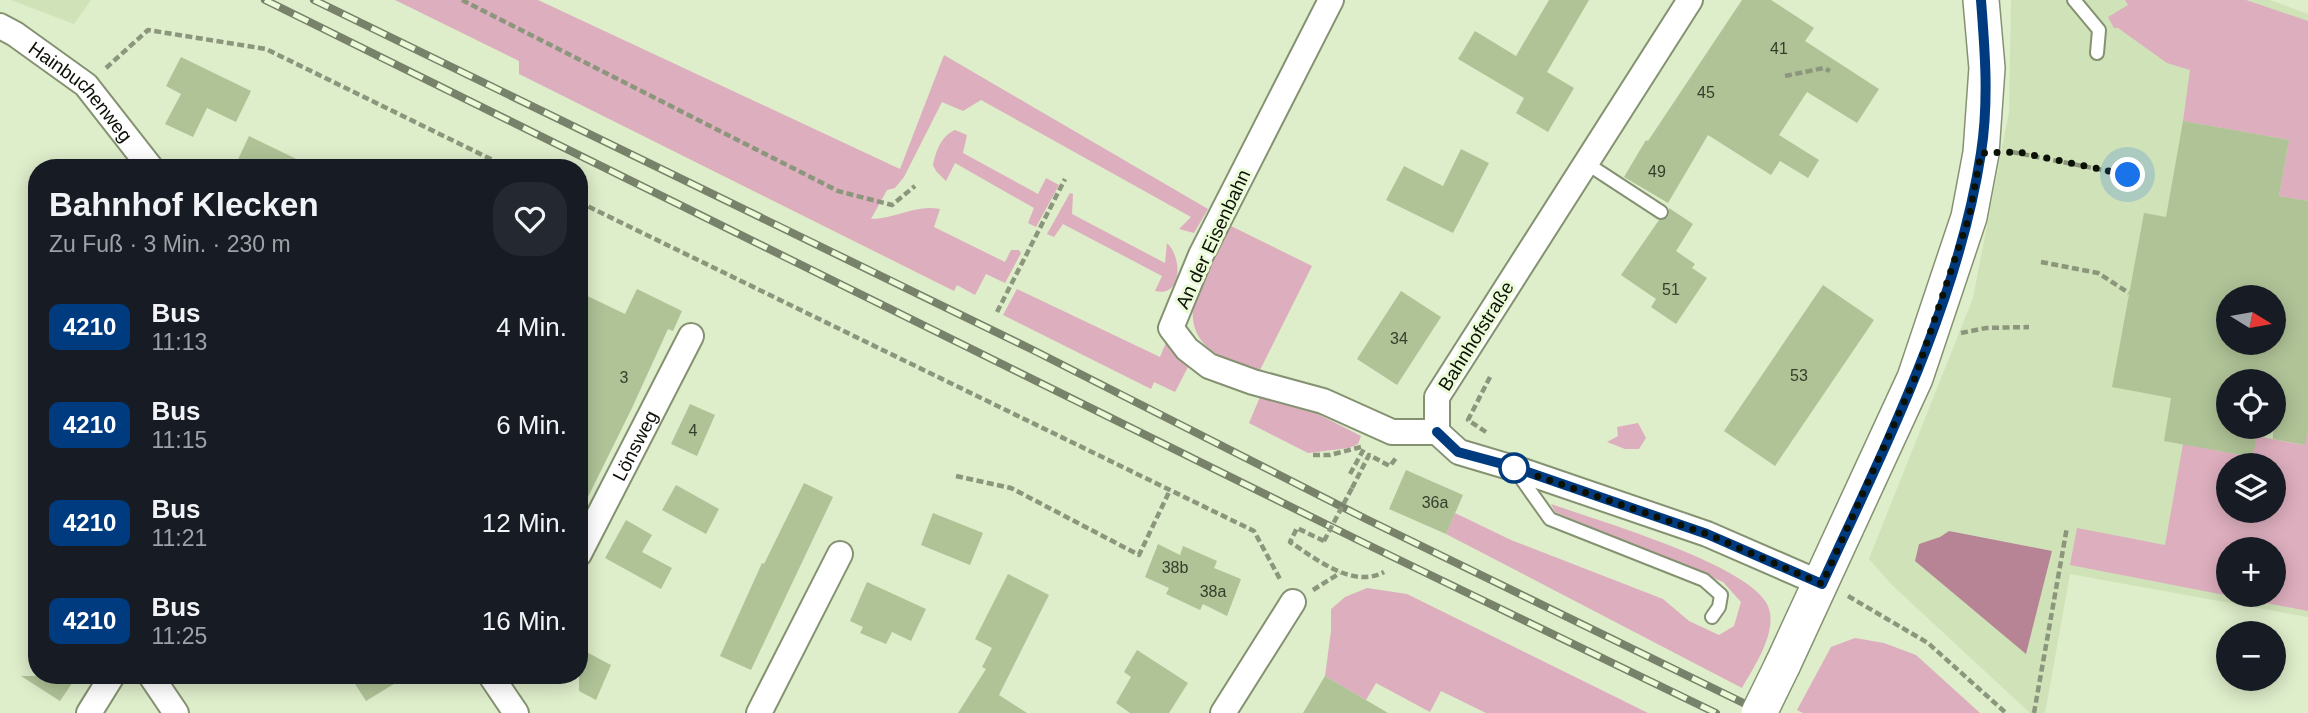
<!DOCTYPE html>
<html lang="de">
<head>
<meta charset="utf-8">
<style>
  body { margin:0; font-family:Arial,sans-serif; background:#242831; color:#f1f3f6; height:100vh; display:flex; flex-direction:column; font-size:26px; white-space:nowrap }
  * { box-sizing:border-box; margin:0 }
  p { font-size:23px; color:#9ea1a6 }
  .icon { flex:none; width:38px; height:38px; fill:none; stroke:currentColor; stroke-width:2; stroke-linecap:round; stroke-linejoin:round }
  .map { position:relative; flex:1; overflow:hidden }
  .panel { position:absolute; left:28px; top:159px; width:560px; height:525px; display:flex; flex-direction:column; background:#171b24; border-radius:28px; box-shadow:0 4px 18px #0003 }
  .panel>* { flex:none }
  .badge { padding:0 14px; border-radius:10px; font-size:24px; line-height:46px }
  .needle { width:46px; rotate:101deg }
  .tools { position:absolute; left:2216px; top:285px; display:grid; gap:14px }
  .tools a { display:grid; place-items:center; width:70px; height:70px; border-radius:50%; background:#171b24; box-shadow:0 4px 18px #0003; font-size:35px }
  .you { position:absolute; width:35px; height:35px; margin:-18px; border:5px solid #fff; border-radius:50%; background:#1a73e8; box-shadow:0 0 0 10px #1a73e833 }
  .map>.badge { position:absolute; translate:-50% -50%; box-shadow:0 0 0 4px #fff }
  .round { display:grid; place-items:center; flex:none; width:74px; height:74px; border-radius:28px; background:#242831 }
  .head { display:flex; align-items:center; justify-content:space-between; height:119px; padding:0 21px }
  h1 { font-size:33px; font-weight:600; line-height:52px }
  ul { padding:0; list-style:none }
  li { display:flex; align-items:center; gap:21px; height:98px; padding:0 21px }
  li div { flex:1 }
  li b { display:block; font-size:26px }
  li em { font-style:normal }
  li .badge { min-width:77px; font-weight:700; text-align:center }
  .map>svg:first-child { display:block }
</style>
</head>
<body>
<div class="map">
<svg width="2308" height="713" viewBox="0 0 2308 713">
  <rect width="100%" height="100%" fill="#deedca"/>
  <!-- built -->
  <g fill="#d0e2b8" fill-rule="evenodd">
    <path d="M11,0h80l-17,24z"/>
    <path d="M2011,0h259l38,14v603l-238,-43 -25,139h-15l-138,-128 -23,-26 104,-261 36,-186zM2228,298h45v45h-45zM2228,382h45v45h-45zM2228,466h45v45h-45zM2228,550h45v45h-45z"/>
  </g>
  <!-- green -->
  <g fill="#ddaebe" fill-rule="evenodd">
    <path d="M395,0h143l362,169 44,-114 264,154 -14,24 -15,-4 12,-12 -210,-117 -18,11 -21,-9 -38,75 -9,11 -8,2 -16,29c24,0 45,-15 69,-10l-6,18 71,35 6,-12h8l2,3 -16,30 -19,-9 -11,21 -18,-10 -3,6 -435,-217v-13z"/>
    <path d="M2125,0h121l62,21v180l-29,-5 10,-56 -106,-19 7,-51 -23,-7 -49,-35h-4l-6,-11 20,-12z"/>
    <path d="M955,130l12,5 -4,18 75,41 8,-16 13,7 -23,42 -8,-4 6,-15 -79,-45 -9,18 -10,-10 -3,-6c3,-14 8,-29 22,-35z"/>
    <path d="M1070,193l3,1 -1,20 93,49 2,-20c16,15 15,55 -12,48l7,-15 -99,-52 -9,13 -7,-3z"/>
    <path d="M1225,223l87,43 -52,104c-11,-3 -22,-6 -32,-10 -66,-28 -23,-92 -3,-137z"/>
    <path d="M1017,289l143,68 8,-19 11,22 9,7 -13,25 -21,-10 -3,7 -148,-74z"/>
    <path d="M1260,397l54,15 47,24 -3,8 -9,4 -41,5 -59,-30z"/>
    <path d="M1638,423l8,15 -7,11h-14l-18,-7 11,-6 -1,-9z"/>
    <path d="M2308,428v183l-238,-46 7,-37 88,17 18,-101 69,13 4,-21 48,9zM2228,466h45v45h-45zM2228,550h45v45h-45z"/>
    <path d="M1551,504c45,16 196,60 216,100 13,25 -13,63 -25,84l-296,-154 9,-21 56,27 152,59 26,22 30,14 15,-9 7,-24 -18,-20 -168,-70z"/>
    <path d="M1367,588l40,6 241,119h-162l-45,-22 -11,21 -54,-29 -10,17 -41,-24 6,-45v-22l14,-12z"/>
    <path d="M1855,638l29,5 32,12 64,58h-177l-6,-3 34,-63z"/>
  </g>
  <!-- water -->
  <path fill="#b68495" d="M1949,531l103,20 -26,103 -111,-93 4,-17 21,-7z"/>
  <!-- building -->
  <g fill="#b0c397" fill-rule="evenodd">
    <path d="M1549,0h40l-42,72 27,16 -26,44 -32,-19 8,-15 -66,-39 17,-28 41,25z"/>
    <path d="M1742,0h29l43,28 -9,13 74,48 -22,34 -50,-31 -28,43 40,25 -11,18 -28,-17 -9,14 -63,-40 -40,68 -44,-26 22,-37 2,1z"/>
    <path d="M181,57l70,34 -15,31 -29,-14 -14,29 -28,-13 16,-30 -15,-8z"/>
    <path d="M2183,121l106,19 -10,56 29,5v227l-3,17 -32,-6v-57h-45v45h30l-5,30 -89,-16 7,-43 -59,-11 32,-174 22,4zM2228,298h45v45h-45z"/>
    <path d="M249,136l66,32h-81z"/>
    <path d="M1461,149l28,14 -36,70 -67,-33 18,-34 39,20z"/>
    <path d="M1669,208l24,16 -17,27 19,13 -3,4 15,10 -31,46 -25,-17 5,-8 -35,-24 38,-55 9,-3z"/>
    <path d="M1823,285l51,35 -99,146 -51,-35z"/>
    <path d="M637,289l45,22 -9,20 -5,-2 -36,79 -53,107v-223l46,22z"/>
    <path d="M1401,291l40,26 -44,68 -40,-26z"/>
    <path d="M690,404l25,11 -18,41 -26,-12z"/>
    <path d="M1406,470l57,25 -17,39 -57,-25z"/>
    <path d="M804,483l29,14 -82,173 -31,-14 42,-93 2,1z"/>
    <path d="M676,485l43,24 -13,25 -44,-24z"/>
    <path d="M933,513l50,20 -13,32 -49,-20z"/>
    <path d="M626,520l26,15 -10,17 30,16 -11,21 -56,-31z"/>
    <path d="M1158,544l22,11 3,-9 34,15 -3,7 27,11 -14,37 -24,-12 -3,6 -34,-16 3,-6 -24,-11z"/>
    <path d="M1008,574l41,21 -50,100 28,18h-69l28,-44 -4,-2 10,-19 -17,-9z"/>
    <path d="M867,582l59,27 -15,32 -19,-9 -6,12 -26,-11 3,-6 -13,-6z"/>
    <path d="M579,648l32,17 -15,35 -17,-9z"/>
    <path d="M1137,650l51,33 -19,30h-39l-14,-10 15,-26 -7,-5z"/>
    <path d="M21,676h56l-17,25z"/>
    <path d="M350,676h57l-41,25z"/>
    <path d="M1325,676l29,17 34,20h-85z"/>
  </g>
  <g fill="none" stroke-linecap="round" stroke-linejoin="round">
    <!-- lane casing -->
    <g stroke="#849272" stroke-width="16">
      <g id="lane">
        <path d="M2074,0l25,30 -2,23"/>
        <path d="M1586,163l75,49"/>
        <path d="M1516,471l34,48 154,61 17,15 -2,12 -7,10"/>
      </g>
    </g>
    <!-- street casing -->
    <g stroke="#849272" stroke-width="28">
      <g id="street">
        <path d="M1331,0l-130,255 -30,73 16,21 22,17 44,16 70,19 69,31h45"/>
        <path d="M1690,0l-253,397v35l22,20 64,19 184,63 115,50"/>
        <path id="s1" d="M0,26l15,8 71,51 65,83"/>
        <path id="s2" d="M579,554l112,-218"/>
        <path d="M151,676l25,37"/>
        <path d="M491,676l25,37"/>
        <path d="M89,713l23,-37"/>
        <path d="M759,713l81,-159"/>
        <path d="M1223,713l70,-111"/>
      </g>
    </g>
    <!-- secondary casing -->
    <g stroke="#849272" stroke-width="38">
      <path id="secondary" d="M1783,664l132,-286 54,-161 12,-64 6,-85 -6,-68"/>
    </g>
    <!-- path -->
    <g stroke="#8b967c" stroke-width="4.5" stroke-dasharray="7 3.5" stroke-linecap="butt">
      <path d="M462,0l376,191 54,14 23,-19"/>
      <path d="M106,68l42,-38 118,19 243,119"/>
      <path d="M1785,76l39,-8 6,3"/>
      <path d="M2012,152l116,23"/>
      <path d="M579,202l675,329 27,50"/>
      <path d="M2041,262l57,11 31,20"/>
      <path d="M997,312l68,-133"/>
      <path d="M1961,333l25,-5 43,-1"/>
      <path d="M1486,432l-18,-12 23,-45"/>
      <path d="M1313,455h17l31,-8"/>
      <path d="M1350,474l15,-27"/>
      <path d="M956,476l55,12 128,67 31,-65"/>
      <path d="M1352,488l17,-33 21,11 6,-8"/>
      <path d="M1324,541l-27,-13 -7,14c26,17 63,47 94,30"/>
      <path d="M1313,590l27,-17"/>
      <path d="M1848,596l80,47 78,70"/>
      <path d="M2034,713l33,-186"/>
    </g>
    <!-- lane -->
    <use href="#lane" stroke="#fff" stroke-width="12"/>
    <!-- street -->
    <use href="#street" stroke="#fff" stroke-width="24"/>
    <!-- secondary -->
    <use href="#secondary" stroke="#fff" stroke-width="35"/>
    <!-- rail casing -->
    <g stroke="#78826b" stroke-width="8">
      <g id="rail">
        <path d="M265,0l1095,541 356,172"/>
        <path d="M314,0l719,350 333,169 398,194"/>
      </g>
    </g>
    <!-- rail -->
    <use href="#rail" stroke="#ebfad7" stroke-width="5" stroke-dasharray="16" stroke-linecap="butt"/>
    <!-- secondary-bridge casing -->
    <g stroke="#849272" stroke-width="38" stroke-linecap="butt">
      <path id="secondary-bridge" d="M1759,713l24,-49"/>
    </g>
    <!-- path-bridge -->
    <path stroke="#8b967c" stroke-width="4.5" stroke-dasharray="7 3.5" stroke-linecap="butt" d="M1324,541l28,-53"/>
    <!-- secondary-bridge -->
    <use href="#secondary-bridge" stroke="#fff" stroke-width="35"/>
  </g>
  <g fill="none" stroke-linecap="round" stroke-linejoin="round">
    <!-- line casing -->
    <g stroke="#fff" stroke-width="16">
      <path id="line" d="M1437,432l21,20 52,14 197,68 115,50c63,-137 136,-281 159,-431 8,-51 4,-102 0,-153"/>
    </g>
    <!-- line -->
    <use href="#line" stroke="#003b80" stroke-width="10"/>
    <!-- walk -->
    <path stroke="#0c1106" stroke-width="7" stroke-dasharray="0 12.6" d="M1514,468l193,66 115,50 93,-206 54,-161 12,-64 37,-1 110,23"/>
  </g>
  <!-- markers -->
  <circle fill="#fff" stroke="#003b80" stroke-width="3.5" cx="1514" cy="468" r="14"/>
  <g text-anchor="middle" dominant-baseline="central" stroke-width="6" stroke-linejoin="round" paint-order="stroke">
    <!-- number labels -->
    <g font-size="16" fill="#353e2a">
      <text x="1779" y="48">41</text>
      <text x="1706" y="92">45</text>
      <text x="1657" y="171">49</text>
      <text x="1671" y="289">51</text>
      <text x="1399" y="338">34</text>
      <text x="1799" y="375">53</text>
      <text x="624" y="377">3</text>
      <text x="693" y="430">4</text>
      <text x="1435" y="502">36a</text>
      <text x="1175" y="567">38b</text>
      <text x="1213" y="591">38a</text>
    </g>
    <!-- street labels -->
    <g font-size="19" fill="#0c1106" stroke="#ebfad7">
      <text stroke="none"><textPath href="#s1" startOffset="105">Hainbuchenweg</textPath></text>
      <text transform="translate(1213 239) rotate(-65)">An der Eisenbahn</text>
      <text transform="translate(1476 336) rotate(-58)">Bahnhofstraße</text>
      <text stroke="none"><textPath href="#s2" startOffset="122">Lönsweg</textPath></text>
    </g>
  </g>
</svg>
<div class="tools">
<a><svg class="needle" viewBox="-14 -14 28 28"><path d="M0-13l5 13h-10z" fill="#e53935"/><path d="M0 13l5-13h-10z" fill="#9ea1a6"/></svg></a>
<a><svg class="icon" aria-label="locate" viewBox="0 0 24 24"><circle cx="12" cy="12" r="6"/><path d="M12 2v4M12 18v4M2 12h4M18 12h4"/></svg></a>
<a><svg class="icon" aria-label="layers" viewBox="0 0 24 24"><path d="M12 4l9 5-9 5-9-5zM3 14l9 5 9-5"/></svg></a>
<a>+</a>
<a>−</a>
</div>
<div class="you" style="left:2128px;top:175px"></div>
<section class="panel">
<div class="head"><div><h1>Bahnhof Klecken</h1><p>Zu Fuß · 3 Min. · 230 m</p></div><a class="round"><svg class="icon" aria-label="heart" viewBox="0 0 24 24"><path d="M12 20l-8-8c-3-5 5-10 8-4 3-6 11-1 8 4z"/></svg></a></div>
<ul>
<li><span class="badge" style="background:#003b80;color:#fff">4210</span><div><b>Bus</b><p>11:13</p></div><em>4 Min.</em></li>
<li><span class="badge" style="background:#003b80;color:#fff">4210</span><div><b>Bus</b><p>11:15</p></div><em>6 Min.</em></li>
<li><span class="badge" style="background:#003b80;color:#fff">4210</span><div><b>Bus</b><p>11:21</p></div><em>12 Min.</em></li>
<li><span class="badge" style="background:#003b80;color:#fff">4210</span><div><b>Bus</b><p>11:25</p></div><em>16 Min.</em></li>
</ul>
</section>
</div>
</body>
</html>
